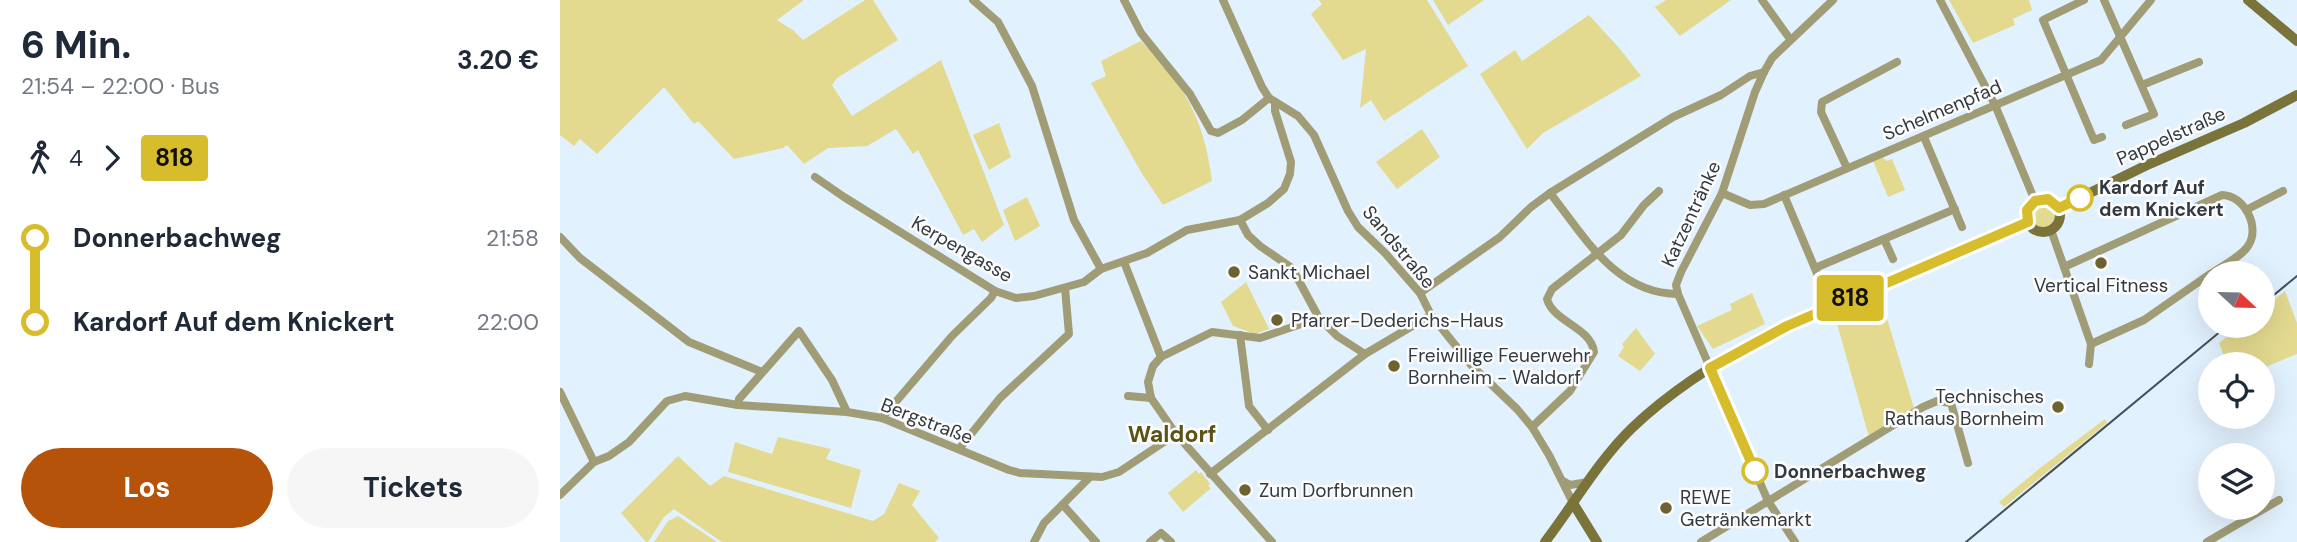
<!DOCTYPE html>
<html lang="de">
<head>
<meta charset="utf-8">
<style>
  body { margin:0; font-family:"DM Sans",sans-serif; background:#f6f6f7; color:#1f2937; height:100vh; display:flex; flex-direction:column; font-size:26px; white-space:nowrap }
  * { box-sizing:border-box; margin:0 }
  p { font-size:23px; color:#747a83 }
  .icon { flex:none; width:38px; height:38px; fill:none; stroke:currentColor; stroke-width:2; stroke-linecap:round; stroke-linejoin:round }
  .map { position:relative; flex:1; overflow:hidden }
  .details { display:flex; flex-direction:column; background:#fff; width:560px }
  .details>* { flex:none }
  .badge { padding:0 14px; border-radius:5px; font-size:24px; line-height:46px }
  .needle { width:46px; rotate:112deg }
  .tools { position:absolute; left:1638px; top:261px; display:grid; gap:14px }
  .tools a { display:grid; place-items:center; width:77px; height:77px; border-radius:50%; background:#fff; box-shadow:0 7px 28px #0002; font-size:35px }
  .map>.badge { position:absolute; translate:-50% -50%; box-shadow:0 0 0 4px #fff }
  .legs { display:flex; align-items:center; gap:10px; height:77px; padding:0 21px; font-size:23px }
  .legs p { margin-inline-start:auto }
  .head { display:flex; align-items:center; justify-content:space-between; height:119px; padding:0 21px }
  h1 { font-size:38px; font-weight:700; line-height:52px }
  .cta { display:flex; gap:14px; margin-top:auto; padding:14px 21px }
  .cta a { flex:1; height:80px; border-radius:42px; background:#b45309; color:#fff; font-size:28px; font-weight:700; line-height:80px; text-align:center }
  .cta a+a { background:#f6f6f7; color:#1f2937 }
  ul { padding:0 21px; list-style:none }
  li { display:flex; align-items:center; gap:24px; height:84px; font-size:26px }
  li i { display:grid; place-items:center; width:10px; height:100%; margin:0 9px; background:currentColor }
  li i::after { content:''; width:18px; height:18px; margin:-9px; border:5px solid; border-radius:50%; background:#fff }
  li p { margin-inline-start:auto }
  li:first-child i { background:linear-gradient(#0000 50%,currentColor 0) }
  li:last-child i { background:linear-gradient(currentColor 50%,#0000 0) }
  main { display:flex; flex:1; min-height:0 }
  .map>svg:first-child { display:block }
</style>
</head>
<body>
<main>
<section class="details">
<div class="head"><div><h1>6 Min.</h1><p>21:54 – 22:00 · Bus</p></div><b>3.20 €</b></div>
<div class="legs"><svg class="icon" aria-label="walk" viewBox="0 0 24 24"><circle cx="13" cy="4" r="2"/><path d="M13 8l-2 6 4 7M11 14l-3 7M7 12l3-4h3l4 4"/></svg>4<svg class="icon" aria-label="forward" viewBox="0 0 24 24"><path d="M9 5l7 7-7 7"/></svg><b class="badge" style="background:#d7bc2b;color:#111">818</b></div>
<ul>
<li><i style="color:#d7bc2b"></i><b>Donnerbachweg</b><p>21:58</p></li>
<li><i style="color:#d7bc2b"></i><b>Kardorf Auf dem Knickert</b><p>22:00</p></li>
</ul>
<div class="cta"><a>Los</a><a>Tickets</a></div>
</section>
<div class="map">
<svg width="1737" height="542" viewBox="0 0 1737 542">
  <rect width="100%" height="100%" fill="#e2f1fe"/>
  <!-- green -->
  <g fill="#e3da90">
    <path d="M0,0h244l-27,20 17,11 9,9 62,-40h8l25,40 -61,38 -5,7 20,31 89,-56 63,165 -22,17 -8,-13 -11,6 -45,-85 -5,4 -17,-25 -29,17 -39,2 -24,16 -17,-19 -4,3 -49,11 -36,-38 -4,3 -30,-37 -67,67 -17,-15 -6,7 -14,-11z"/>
    <path d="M759,0h108l41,66 -84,55 -13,-21 -11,8 6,-59 -23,11 -32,-46 11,-10z"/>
    <path d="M873,0h51l-36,25z"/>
    <path d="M1106,0h65l-51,36 -25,-29z"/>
    <path d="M1389,0h80l3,10 -19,9 2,6 -42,18z"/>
    <path d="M1029,15l31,34 21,27 -98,57 -16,16 -47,-75 35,-24 7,11z"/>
    <path d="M581,41c44,45 63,77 71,140l-49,24 -22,-33 -50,-89 15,-7 -5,-15z"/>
    <path d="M439,123l12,34 -22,13 -16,-35z"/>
    <path d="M862,129l18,28 -43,32 -21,-27z"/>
    <path d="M1323,157l3,4 6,-2 13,31 -17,7 -15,-36z"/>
    <path d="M467,197l13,29 -25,15 -12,-31z"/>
    <circle cx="1482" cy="215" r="13"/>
    <path d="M686,282l23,47 -14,5 -22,-8 -12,-24z"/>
    <path d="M1725,291l12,32v31l-34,14v-4h-36l-8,-21 22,-17h22v-17z"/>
    <path d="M1319,292l35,116 -45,29 -35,-124z"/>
    <path d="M1192,293l13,31 -52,25 -16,-23 35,-16 -2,-6z"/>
    <path d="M1076,328l19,26 -15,17 -22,-15 6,-9 -2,-3z"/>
    <path d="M1545,419l2,4 -103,84 -5,-5 41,-34z"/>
    <path d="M218,437l53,12 -5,10 35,11 -10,38 -123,-36 7,-30 37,12z"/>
    <path d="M118,456l32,30 14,-10 149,45 11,-7 15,-31 21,8 -8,14 27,33 -4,4h-213l-48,-33 -10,8 -16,25h-2l-25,-29z"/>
    <path d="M636,470l3,4 2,-2 9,12 -2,2 3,2 -28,24 -15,-19z"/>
    <path d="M118,516l39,26h-63l14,-21z"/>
  </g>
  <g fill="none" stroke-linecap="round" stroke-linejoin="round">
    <!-- street -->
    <g stroke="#a09c76" stroke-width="8">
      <path d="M413,0l25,22 34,64 42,134 27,49"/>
      <path d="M564,0l17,33 49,61 21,37 7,2 24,-13 27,-22"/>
      <path d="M663,0l39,87 7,11 29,18 16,19 34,76 10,16 28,27 34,39 11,22 41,51 45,43 15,18 17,28 24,48"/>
      <path d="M1202,0l28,39"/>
      <path d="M1380,0l55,105 40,96"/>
      <path d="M1524,0l-41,20 51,120 8,-3"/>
      <path d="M1544,0l50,114 -28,11"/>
      <path d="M1582,85l57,-23"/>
      <path d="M1364,137l38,90"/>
      <path d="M1287,168l-26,-56 1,-10 75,-40"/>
      <path d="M255,177l29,20 151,94 21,7 18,-2 50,-14 17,-13 46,-16 40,-23 53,-10 28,-17 16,-14 6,-15 1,-12 -16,-51v-8"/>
      <path d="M990,193c34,43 66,101 128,101"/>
      <path d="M1162,193l28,12 14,-1 337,-144 50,-60"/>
      <path d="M1224,195l40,95"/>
      <path d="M1686,210l37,-19"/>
      <path d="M680,220l8,15 12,11 32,22 27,50 18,18 28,18"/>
      <path d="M1491,230l40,114 -2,20"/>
      <path d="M0,237l20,21 109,84 73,30"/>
      <path d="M1324,239l9,20"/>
      <path d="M564,262l37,95 -8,9 -5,16 3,16 25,36 96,108"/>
      <path d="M1504,267l158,-72c22,0 39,32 26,51 -7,11 -25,19 -36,27"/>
      <path d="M1255,268l140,-59"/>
      <path d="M860,293l80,-56 31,-30 19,-14 123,-76 48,-22 29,-19 14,-4"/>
      <path d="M680,335l9,71 19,24"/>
      <path d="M1531,344l53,-24 66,-46"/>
      <path d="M601,357l51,-25 48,6 59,-20"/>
      <path d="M0,392l34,70"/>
      <path d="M568,396l23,2"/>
      <path d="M178,405l1,-6 60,-68 33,49 15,32"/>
      <path d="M322,418l70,-82 39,-38 4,-7"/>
      <path d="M972,427l38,-36 24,-39c-3,-25 -41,-30 -47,-53l5,-10 69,-54 23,-30 15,-14"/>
      <path d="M399,449l41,-51 69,-64 -4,-46"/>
      <path d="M650,474l155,-120 66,-39"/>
      <path d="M1003,481l7,4 18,-3"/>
      <path d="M0,495l34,-33 15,-6 20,-14 38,-41 18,-5 53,9 109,7 35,6 127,52 11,3 82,4 17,-5 57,-38"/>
      <path d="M503,505l33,37"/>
      <path d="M474,542l10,-19 45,-45"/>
      <path d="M590,542l11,-9 10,9"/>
      <path d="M1141,542l222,-135 14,-6 14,2 17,60"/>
      <path d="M1235,542l-27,-41 -90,-207 -2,-9 5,-13 41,-79 33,-101 9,-20 8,-14 61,-58"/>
      <path d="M1647,542l72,-42"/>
    </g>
    <!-- secondary -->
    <g stroke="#7a733a" stroke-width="10">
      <path d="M1688,0l49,41"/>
      <circle cx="1483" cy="215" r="17"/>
      <path d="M1499,208l86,-42 99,-43 53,-28"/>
      <path d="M1013,503l24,39"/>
      <path d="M985,542c29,-38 53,-81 87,-114 106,-101 265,-146 396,-206"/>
    </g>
    <!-- tram -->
    <g stroke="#464e56" stroke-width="2">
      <path d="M1703,304l34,-28"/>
      <path d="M1406,542l261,-216"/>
    </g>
  </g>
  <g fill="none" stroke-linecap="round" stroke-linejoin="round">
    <!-- line-1 casing -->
    <g stroke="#fff" stroke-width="16">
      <path id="line-1" d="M1195,471l-45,-103 77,-42 241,-104 -1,-12 8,-9 13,-2 11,9 21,-10"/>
    </g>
    <!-- line-1 -->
    <use href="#line-1" stroke="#d7bc2b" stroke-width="10"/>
  </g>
  <!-- markers -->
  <g fill="#fff" stroke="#d7bc2b" stroke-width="3.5">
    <circle cx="1520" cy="198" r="12"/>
    <circle cx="1195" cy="471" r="12"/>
  </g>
  <g fill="#6b6431" stroke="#fcfcfc" stroke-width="2.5">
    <circle cx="1541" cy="263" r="7"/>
    <circle cx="674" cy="272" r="7"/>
    <circle cx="717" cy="320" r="7"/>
    <circle cx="834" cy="366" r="7"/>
    <circle cx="1498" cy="407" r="7"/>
    <circle cx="685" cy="490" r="7"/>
    <circle cx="1106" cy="508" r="7"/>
  </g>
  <g text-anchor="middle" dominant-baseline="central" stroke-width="5" stroke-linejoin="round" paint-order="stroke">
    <!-- street labels -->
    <g font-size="19" fill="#323940" stroke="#fcfcfc">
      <text transform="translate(1382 110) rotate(-23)">Schelmenpfad</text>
      <text transform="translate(1611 136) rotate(-24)">Pappelstraße</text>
      <text transform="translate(1131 214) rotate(-65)">Katzentränke</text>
      <text transform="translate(839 247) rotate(50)">Sandstraße</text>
      <text transform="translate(402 249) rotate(30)">Kerpengasse</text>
      <text transform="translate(367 421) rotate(21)">Bergstraße</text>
    </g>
    <!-- stop labels -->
    <g font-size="19" font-weight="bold" fill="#323940" stroke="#fcfcfc" text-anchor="start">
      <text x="1539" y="187">Kardorf Auf<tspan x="1539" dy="22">dem Knickert</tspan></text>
      <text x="1214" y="471">Donnerbachweg</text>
    </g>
    <!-- poi labels -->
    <g font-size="19" fill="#323940" stroke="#fcfcfc" text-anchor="start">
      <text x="688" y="272">Sankt Michael</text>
      <text x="1541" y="285" text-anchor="middle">Vertical Fitness</text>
      <text x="731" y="320">Pfarrer-Dederichs-Haus</text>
      <text x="848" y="355">Freiwillige Feuerwehr<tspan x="848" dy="22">Bornheim - Waldorf</tspan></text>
      <text x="1484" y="396" text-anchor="end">Technisches<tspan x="1484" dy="22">Rathaus Bornheim</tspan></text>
      <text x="699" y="490">Zum Dorfbrunnen</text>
      <text x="1120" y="497">REWE<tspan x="1120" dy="22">Getränkemarkt</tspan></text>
    </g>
    <!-- quarter labels -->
    <g font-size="23" font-weight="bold" fill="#5a5315" stroke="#fcfcfc">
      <text x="612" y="434">Waldorf</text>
    </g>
  </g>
</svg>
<div class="tools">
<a><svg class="needle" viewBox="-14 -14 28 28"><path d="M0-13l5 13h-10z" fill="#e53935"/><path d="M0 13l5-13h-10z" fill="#747a83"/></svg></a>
<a><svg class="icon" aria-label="locate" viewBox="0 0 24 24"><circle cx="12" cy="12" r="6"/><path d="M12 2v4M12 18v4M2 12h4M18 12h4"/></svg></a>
<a><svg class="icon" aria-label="layers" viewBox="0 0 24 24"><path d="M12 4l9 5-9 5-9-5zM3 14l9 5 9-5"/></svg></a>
</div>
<b class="badge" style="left:1290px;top:298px;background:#d7bc2b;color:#111">818</b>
</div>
</main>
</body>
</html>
